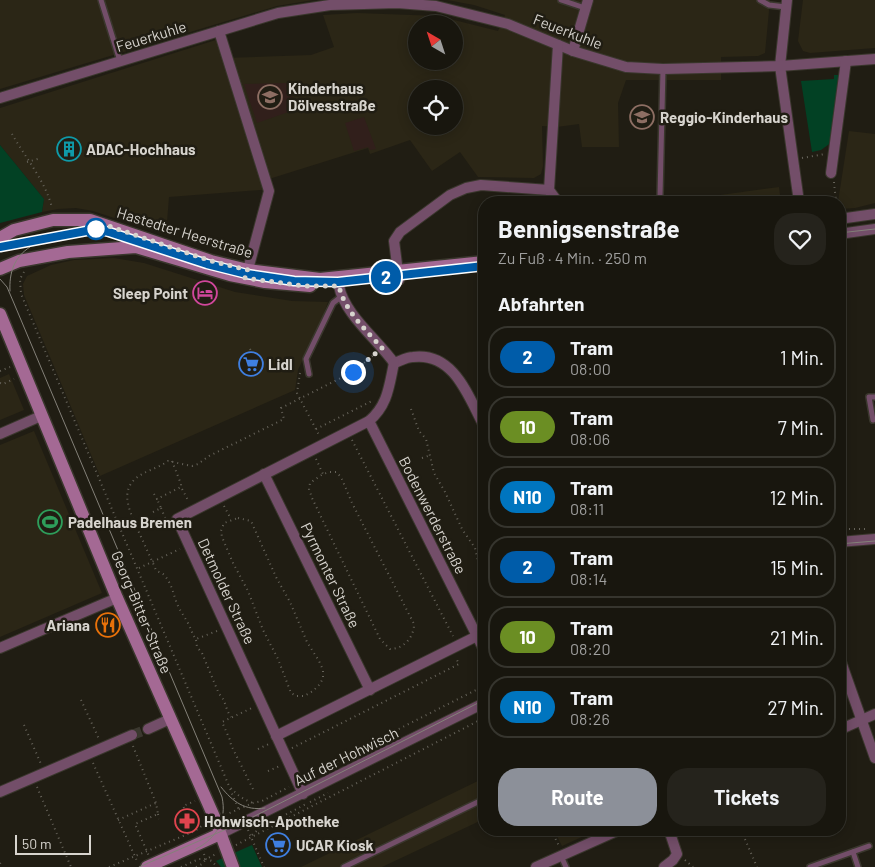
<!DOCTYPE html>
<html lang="de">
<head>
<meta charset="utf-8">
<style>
  body { margin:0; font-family:Barlow,sans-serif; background:#25231c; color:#f1f3f6; height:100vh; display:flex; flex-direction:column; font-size:19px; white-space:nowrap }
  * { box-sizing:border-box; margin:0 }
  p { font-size:16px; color:#9f9f9e }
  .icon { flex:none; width:28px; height:28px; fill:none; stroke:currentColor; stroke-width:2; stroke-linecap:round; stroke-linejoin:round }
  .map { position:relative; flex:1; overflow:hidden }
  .panel { position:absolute; left:478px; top:196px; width:368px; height:640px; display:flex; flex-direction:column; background:#18160e; border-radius:20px; box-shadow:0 2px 12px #0003,0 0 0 1px #36352e }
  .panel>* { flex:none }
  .badge { padding:0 10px; border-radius:16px; font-size:18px; line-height:32px }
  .needle { width:32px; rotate:321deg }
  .buttons { position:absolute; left:408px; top:15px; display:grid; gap:10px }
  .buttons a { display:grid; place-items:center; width:55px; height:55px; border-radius:50%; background:#18160e; box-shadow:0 2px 12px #0003,0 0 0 1px #36352e; font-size:25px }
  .scale { position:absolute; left:15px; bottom:12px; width:76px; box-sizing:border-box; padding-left:5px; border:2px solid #d7d4ce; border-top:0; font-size:14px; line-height:18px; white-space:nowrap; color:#d7d4ce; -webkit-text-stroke:4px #201d13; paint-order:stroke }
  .you { position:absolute; width:25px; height:25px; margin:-12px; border:4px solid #fff; border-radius:50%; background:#1a73e8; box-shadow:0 0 0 8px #1a73e833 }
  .map>.badge { position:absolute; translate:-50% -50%; box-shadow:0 0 0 2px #fff }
  h2 { padding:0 20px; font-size:19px; line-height:45px }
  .round { display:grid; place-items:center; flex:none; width:52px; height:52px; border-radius:20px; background:#25231c }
  .overview { display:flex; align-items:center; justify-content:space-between; height:85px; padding:0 20px }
  h1 { font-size:24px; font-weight:700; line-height:38px }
  .cta { display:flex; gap:10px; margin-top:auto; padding:10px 20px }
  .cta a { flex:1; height:58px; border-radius:20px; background:#8c9099; color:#fff; font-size:20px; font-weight:700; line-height:58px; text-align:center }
  .cta a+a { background:#25231c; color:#f1f3f6 }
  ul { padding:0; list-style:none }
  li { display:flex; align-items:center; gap:15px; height:62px; margin:0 10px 8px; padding:0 10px; border:2px solid #36352e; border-radius:20px }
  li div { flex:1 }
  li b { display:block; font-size:19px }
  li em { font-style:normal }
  li .badge { min-width:55px; font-weight:700; text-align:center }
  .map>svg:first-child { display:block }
</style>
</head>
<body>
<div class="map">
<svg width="875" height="867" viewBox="0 0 875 867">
  <rect width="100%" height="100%" fill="#201d13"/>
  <!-- built -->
  <g fill="#2b2616" fill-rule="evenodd">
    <path d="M0,0h313l-36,6 -277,83z"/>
    <path d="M447,0h323l-5,53 -7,3 -37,1v23h-95l-8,23 1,44h-37l-3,-23 -22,3 -15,-1 1,40 -2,8 -7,4 -56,-1 -18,-25 -28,19 -22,-31 -40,14 -2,-6 -99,31 3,10 -103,8 -3,38 -73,-24 -17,-3 -18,1 -16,3 2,-13 -44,-54v-37l219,-69 6,19 86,-3 23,-8 -11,-32 34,-2 81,3 60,15 7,-16 -31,-10zM416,24h38v37h-38zM416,89h38v37h-38z"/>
    <path d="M803,0h72v48l-65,5 -7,-2 -5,-10z"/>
    <path d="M849,131l26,3v69l-20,5 -16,1 -1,-7z"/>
    <path d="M779,187l2,15h-135l2,-3 58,-2z"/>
    <path d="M114,258l30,5 91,29 57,9 36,1 -5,14 -25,54 -3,20 -195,86 -76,-181 -1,-11 4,-8 24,-11 23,-5z"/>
    <path d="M9,374l15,36 -24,10v-42z"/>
    <path d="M34,431l68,162 -102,44v-192z"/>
    <path d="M484,778v41l-102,48h-81z"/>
    <path d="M554,830h43l-35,16z"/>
  </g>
  <!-- education -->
  <g fill="#311f1b">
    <path d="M287,83l10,26 -40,14 -13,-39z"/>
    <path d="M364,117l12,32 -6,1 -2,-3 -14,4 -9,-28z"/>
  </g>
  <!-- green -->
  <g fill="#024124">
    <path d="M834,75h9l-11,67 -11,8 -9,2 -11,-71 33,-2z"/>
    <path d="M0,145l44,54 -2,13 -42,11z"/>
    <path d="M252,845l10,22h-41l-5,-6z"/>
  </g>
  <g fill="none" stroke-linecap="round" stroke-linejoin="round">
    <!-- street-tunnel -->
    <path stroke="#3b382f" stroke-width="10" stroke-dasharray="10 5" stroke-linecap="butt" d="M132,735l16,-6"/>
    <!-- lane casing -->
    <g stroke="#3a372d" stroke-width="8">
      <g id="lane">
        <path d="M101,0l19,61"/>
        <path d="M561,0l24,8"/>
        <path d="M760,0l9,5 17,2"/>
        <path d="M660,196l3,-127"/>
        <path d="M309,374l-3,-15 27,-56 9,-7"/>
        <path d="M873,420l-4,-23h6"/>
        <path d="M853,852l5,15"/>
        <path d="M561,856l5,11"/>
        <path d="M344,867l140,-68"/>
        <path d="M810,867l59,-21"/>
      </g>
    </g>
    <!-- street casing -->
    <g stroke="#3a372d" stroke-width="12">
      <g id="street">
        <path d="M787,0l-7,66 19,136"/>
        <path d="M219,31l50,160 -23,86"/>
        <path d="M573,51l15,-51"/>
        <path d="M0,98l278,-85 52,-8 67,-2 39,3 72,18 65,27 53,16 37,2 117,-3 95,-7"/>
        <path d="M831,173l15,-112"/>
        <path d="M549,190l9,-145"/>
        <path d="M549,190l9,12"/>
        <path d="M839,219l36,-5"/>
        <path d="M839,234l36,-5"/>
        <path d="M399,280l-5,-39 6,-9 50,-37 16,-7 15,-3 68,5"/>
        <path d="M339,286c5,28 39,54 55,77"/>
        <path d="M394,363c6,-2 13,-6 19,-6 41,-5 55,39 71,69"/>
        <path d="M369,421l115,229"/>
        <path d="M0,434l41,-18"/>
        <path d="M264,474l106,216"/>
        <path d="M839,542l36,-3"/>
        <path d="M0,648l117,-50"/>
        <path d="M839,656l36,102"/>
        <path d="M148,729l22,-10"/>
        <path d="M839,730l36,-16"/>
        <path d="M276,736l201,-100"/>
        <path d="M0,792l132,-57"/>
        <path d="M303,794l-126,-275 192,-98c19,-16 20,-35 25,-58"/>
        <path d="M220,834l264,-131"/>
        <path d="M536,867l83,-37"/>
        <path d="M664,867l9,-7 4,-6 -8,-24"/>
      </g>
    </g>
    <!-- secondary casing -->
    <g stroke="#3a372d" stroke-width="15">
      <g id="secondary">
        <path d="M0,238l14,-8 39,-10h37l121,41 37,9 72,9 164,-17"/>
        <path d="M0,269l19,-8 49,-9 68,-5 94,28 35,7 45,4"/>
        <path d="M0,314l117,284 98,221 18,48"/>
        <path d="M147,867l73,-33"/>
      </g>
    </g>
    <!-- path -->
    <g stroke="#66635a" stroke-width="2" stroke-dasharray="1 4" stroke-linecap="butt">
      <path d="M12,134c13,23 34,48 40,74"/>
      <path d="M802,158l23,-4"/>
      <path d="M27,162l14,-4"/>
      <path d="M834,182l2,20"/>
      <path d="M24,272l-4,7 1,15 208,492c7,8 13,13 24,17"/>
      <path d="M250,349l3,6"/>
      <path d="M0,371l10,-4"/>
      <path d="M300,373l-3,20 22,42"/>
      <path d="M0,383l3,1 11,-5"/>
      <path d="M411,409l8,22 7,8 8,34 11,19 17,37 13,19 3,13 6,9"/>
      <path d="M316,429l58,-29"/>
      <path d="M352,440l101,196"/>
      <path d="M422,458l9,-3"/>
      <path d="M316,459l7,15"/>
      <path d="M172,461l9,23v3l8,15"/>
      <path d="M330,472h6l5,5 11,26 62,121c0,13 -10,25 -24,25l-10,-10 -68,-141 -3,-9 1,-6 13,-9z"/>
      <path d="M154,494l3,5 24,-12"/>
      <path d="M224,506l7,13"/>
      <path d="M161,508l5,12"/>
      <path d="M153,512l8,-4 -4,-9"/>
      <path d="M238,518l13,3 25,56 14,25 17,40 12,19 4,9v8l-3,6 -7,7 -9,5h-8l-5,-3 -13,-34 -15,-29 -15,-39 -15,-28 -11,-26 -1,-6 3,-8z"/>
      <path d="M839,529h26"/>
      <path d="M139,568l41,-19"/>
      <path d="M481,574l3,-1"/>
      <path d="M217,631l-21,8c-4,-5 -4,-8 -7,-14 -4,-8 -10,-15 -13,-24 -3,-9 -5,-18 -11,-25 -3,-4 -6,-3 -9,-6 -7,-16 -14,-31 -21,-46 -5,-13 -14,-31 -1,-44 9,-9 23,-11 34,-19l24,5 6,-2 11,-8 75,-37 -3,-11 72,-36 22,-18"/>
      <path d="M196,640l1,7 5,6 17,41c7,6 6,15 12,23"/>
      <path d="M81,700l18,39"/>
      <path d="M24,725l17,39"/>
      <path d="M133,746l23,57 2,11 -23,10 14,32"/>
      <path d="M292,748l167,-84 -3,-6"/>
      <path d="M258,749l11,-5"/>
      <path d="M93,763l44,98"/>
      <path d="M268,771l12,-5"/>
      <path d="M306,778l50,-26 15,-9 113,-57"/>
      <path d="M37,787l34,80"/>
      <path d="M230,789l9,21"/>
      <path d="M253,789l-22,-44 -1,-5 -8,-18 32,-15"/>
      <path d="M310,802l18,-9"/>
      <path d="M184,808l-1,-2 12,-5"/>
      <path d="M158,814l1,5"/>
      <path d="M225,815l28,-12 9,-2 27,-14"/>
      <path d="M118,820l38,-17"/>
      <path d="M248,830l16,37"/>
      <path d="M551,830l8,16"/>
      <path d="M741,830l16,37"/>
      <path d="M252,835l8,-7 46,-24"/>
      <path d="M236,845l248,-127"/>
      <path d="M204,854l2,5 6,2 5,6"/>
      <path d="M685,860l8,7"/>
      <path d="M0,863l2,4"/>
      <path d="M109,867l86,-36 9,-7"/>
      <path d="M181,867l18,-8h7l10,-5"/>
      <path d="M196,867l6,-3 4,-5"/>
    </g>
    <!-- lane -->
    <use href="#lane" stroke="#734e69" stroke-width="5"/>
    <!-- street -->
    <use href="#street" stroke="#734e69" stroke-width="10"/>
    <!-- secondary -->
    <use href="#secondary" stroke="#a46994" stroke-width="12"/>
    <!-- tram -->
    <g stroke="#848179" stroke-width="1">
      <path d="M839,233l36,-4"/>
      <path d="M0,247l97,-18 12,3 98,32 40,10 47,7 39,1 151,-16"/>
      <path d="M0,279l7,8 6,14 209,496c5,23 -5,41 -26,52"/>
      <path d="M10,291c-1,-18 4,-34 20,-44"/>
      <path d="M839,544l36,-3"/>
      <path d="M221,787c12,15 24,24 44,21"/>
      <path d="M139,867l106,-46 239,-121"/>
    </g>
  </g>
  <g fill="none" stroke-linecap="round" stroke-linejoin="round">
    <!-- line casing -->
    <g stroke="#fff" stroke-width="11">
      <path id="line" d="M0,247l97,-18 12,3 98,32 40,10 47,7 44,1 146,-16"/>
    </g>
    <!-- line -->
    <use href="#line" stroke="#005ca9" stroke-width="8"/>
    <!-- walk -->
    <path stroke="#d7d4ce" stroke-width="5" stroke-dasharray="0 9" d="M96,229l4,-6 111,38 37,9 -3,8 59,8h35c5,24 27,44 43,62l-29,24"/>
  </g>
  <!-- icons -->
  <defs>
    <g id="school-ring" transform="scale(1.25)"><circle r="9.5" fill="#201d13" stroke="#8d6e63" stroke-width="1.5"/><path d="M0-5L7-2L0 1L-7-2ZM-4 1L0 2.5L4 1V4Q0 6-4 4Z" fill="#8d6e63"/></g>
    <g id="building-ring" transform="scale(1.25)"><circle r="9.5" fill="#201d13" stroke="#0f9aa8" stroke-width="1.5"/><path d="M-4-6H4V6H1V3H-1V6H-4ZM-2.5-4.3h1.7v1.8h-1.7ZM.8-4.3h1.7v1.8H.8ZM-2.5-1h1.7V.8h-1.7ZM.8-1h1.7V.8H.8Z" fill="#0f9aa8"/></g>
    <g id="hotel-ring" transform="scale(1.25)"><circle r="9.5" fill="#201d13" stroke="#d1479c" stroke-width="1.5"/><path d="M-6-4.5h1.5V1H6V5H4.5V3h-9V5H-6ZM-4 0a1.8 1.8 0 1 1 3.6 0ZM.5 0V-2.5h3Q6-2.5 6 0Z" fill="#d1479c"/></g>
    <g id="supermarket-ring" transform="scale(1.25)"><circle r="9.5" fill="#201d13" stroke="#3f7fe0" stroke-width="1.5"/><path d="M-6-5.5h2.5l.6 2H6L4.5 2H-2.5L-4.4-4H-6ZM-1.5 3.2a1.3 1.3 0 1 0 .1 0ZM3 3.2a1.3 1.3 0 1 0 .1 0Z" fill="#3f7fe0"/></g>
    <g id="stadium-ring" transform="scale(1.25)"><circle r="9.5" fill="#201d13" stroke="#2e9e5b" stroke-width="1.5"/><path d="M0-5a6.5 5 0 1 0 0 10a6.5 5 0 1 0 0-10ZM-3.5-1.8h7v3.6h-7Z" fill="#2e9e5b"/></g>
    <g id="restaurant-ring" transform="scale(1.25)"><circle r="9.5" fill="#201d13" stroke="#e8710a" stroke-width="1.5"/><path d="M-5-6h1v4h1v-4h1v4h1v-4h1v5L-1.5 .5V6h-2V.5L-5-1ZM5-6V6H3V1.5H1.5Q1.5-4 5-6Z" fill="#e8710a"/></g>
    <g id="pharmacy-ring" transform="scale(1.25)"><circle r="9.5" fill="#201d13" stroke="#e0444e" stroke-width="1.5"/><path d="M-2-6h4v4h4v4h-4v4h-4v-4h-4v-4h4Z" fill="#e0444e"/></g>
  </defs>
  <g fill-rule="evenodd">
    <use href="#school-ring" x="270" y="97"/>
    <use href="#school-ring" x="642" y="117"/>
    <use href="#building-ring" x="69" y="149"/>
    <use href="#hotel-ring" x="205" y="293"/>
    <use href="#supermarket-ring" x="251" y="364"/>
    <use href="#stadium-ring" x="50" y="522"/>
    <use href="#restaurant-ring" x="108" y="625"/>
    <use href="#pharmacy-ring" x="187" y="821"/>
    <use href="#supermarket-ring" x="278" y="845"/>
  </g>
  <!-- markers -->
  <circle fill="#fff" stroke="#005ca9" stroke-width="2.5" cx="96" cy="229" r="10"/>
  <g text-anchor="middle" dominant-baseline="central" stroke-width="5" stroke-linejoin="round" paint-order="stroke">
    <!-- street labels -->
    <g font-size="15" fill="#d7d4ce" stroke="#201d13">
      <text transform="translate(568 31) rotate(21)">Feuerkuhle</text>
      <text transform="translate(151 36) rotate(-17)">Feuerkuhle</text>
      <text transform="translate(185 232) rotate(17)">Hastedter Heerstraße</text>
      <text transform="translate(433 515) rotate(63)">Bodenwerderstraße</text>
      <text transform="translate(331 575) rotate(64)">Pyrmonter Straße</text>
      <text transform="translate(227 591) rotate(65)">Detmolder Straße</text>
      <text transform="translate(142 612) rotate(67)">Georg-Bitter-Straße</text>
      <text transform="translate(346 756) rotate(-26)">Auf der Hohwisch</text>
    </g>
    <!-- poi labels -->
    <g font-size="15" font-weight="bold" fill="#d7d4ce" stroke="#201d13" text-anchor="start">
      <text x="288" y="88">Kinderhaus<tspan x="288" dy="17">Dölvesstraße</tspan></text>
      <text x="660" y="117">Reggio-Kinderhaus</text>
      <text x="86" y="149">ADAC-Hochhaus</text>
      <text x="188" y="293" text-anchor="end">Sleep Point</text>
      <text x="268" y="364">Lidl</text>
      <text x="68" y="522">Padelhaus Bremen</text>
      <text x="90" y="625" text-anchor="end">Ariana</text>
      <text x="204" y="821">Hohwisch-Apotheke</text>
      <text x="296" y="845">UCAR Kiosk</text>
    </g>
  </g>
</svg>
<div class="buttons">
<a><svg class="needle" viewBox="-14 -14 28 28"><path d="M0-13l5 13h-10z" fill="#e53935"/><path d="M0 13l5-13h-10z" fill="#9f9f9e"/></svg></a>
<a><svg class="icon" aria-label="locate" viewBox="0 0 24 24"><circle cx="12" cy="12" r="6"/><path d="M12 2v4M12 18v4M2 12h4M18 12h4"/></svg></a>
</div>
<div class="scale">50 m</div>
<div class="you" style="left:353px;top:372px"></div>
<b class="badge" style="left:386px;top:277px;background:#005ca9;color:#fff">2</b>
<section class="panel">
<div class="overview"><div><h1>Bennigsenstraße</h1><p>Zu Fuß · 4 Min. · 250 m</p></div><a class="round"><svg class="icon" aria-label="heart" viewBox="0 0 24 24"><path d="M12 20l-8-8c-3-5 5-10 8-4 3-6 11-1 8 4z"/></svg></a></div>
<h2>Abfahrten</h2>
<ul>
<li><span class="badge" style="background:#005ca9;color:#fff">2</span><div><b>Tram</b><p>08:00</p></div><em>1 Min.</em></li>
<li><span class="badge" style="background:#6b8e23;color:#fff">10</span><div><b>Tram</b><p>08:06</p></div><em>7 Min.</em></li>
<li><span class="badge" style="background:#0075bf;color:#fff">N10</span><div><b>Tram</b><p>08:11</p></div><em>12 Min.</em></li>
<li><span class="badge" style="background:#005ca9;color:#fff">2</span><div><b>Tram</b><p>08:14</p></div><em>15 Min.</em></li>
<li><span class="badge" style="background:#6b8e23;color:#fff">10</span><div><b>Tram</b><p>08:20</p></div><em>21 Min.</em></li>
<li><span class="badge" style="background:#0075bf;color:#fff">N10</span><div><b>Tram</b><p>08:26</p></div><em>27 Min.</em></li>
</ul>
<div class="cta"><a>Route</a><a>Tickets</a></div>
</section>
</div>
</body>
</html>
